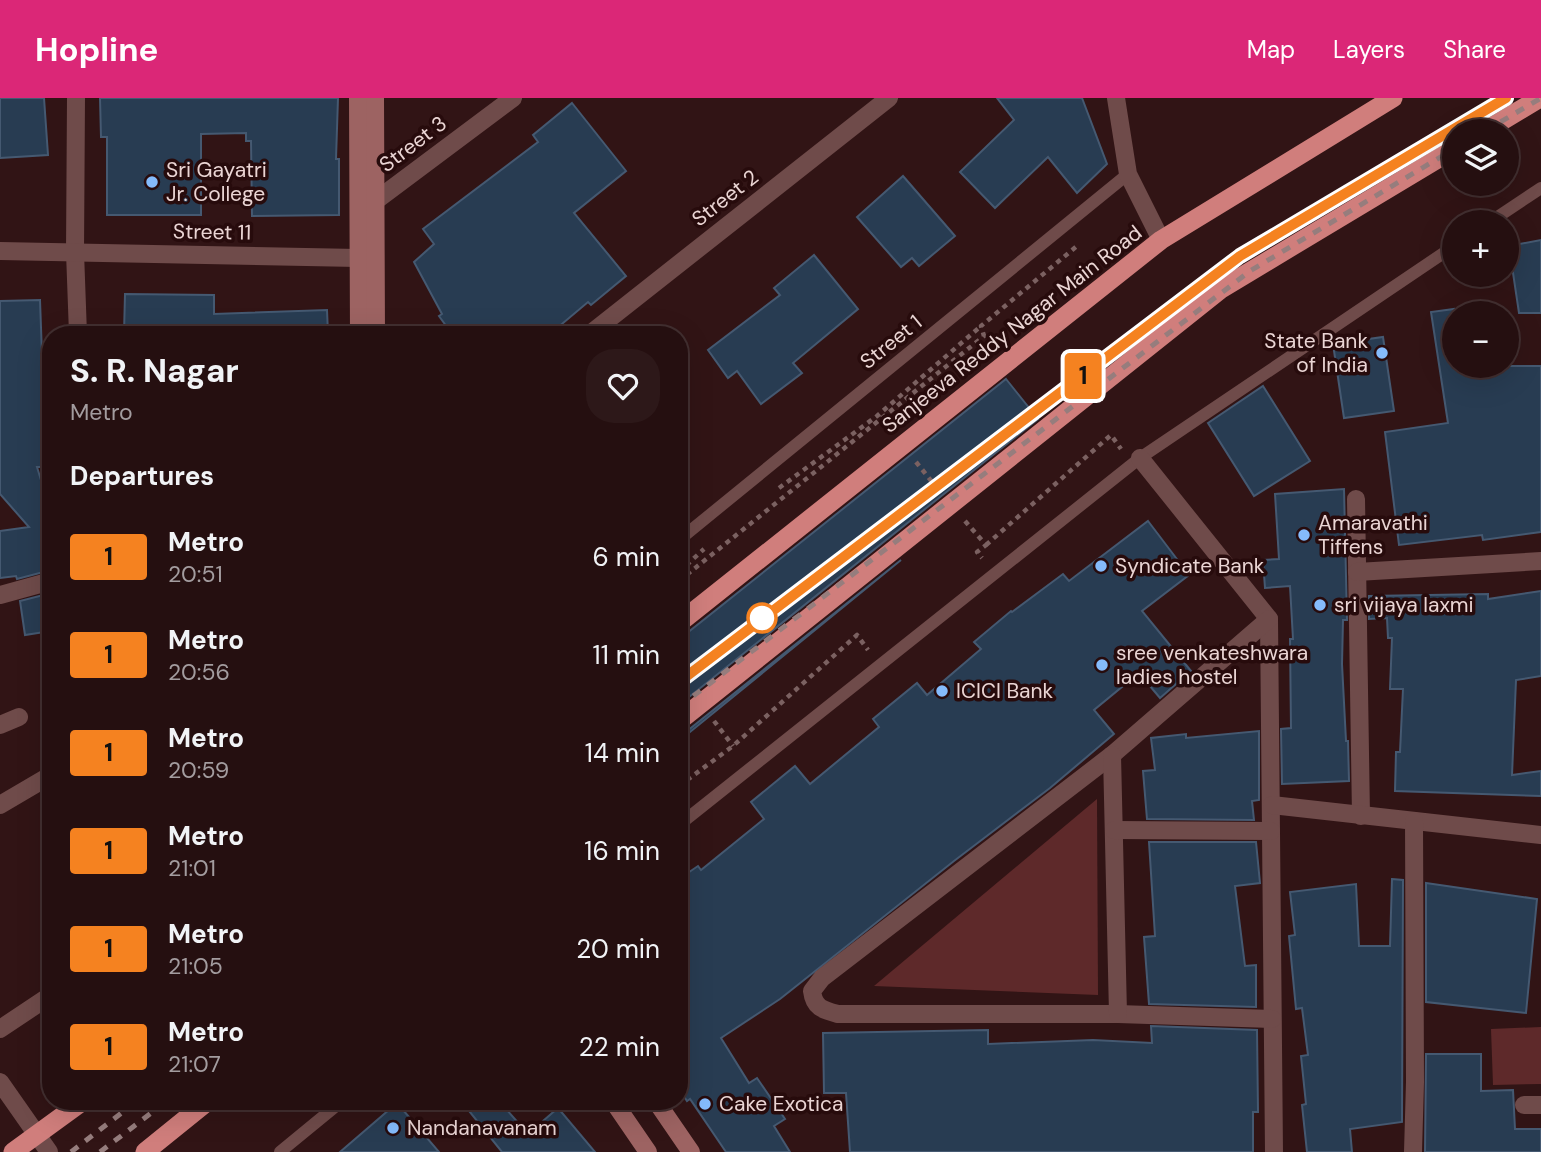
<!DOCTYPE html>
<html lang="en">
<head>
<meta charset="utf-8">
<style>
  body { margin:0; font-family:"DM Sans",sans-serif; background:#2d1819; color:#f1f3f6; height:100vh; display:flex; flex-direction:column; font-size:26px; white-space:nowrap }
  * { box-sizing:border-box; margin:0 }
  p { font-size:23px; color:#a39c9f }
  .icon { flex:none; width:38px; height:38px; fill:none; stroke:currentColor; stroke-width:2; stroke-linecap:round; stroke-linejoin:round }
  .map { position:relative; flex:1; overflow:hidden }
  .details { position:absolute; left:42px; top:228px; width:646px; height:784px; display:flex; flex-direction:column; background:#250f10; border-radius:28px; box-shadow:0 7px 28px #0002,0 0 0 2px #422f30 }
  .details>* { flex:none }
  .badge { padding:0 14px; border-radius:5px; font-size:24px; line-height:46px }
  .controls { position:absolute; left:1442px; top:21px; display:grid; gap:14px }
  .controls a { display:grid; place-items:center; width:77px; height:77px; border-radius:50%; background:#250f10; box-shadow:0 7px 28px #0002,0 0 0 2px #422f30; font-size:35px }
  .map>.badge { position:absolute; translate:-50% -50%; box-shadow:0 0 0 4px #fff }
  h2 { padding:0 28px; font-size:26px; line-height:63px }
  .round { display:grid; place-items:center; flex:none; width:74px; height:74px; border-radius:28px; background:#2d1819 }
  .headline { display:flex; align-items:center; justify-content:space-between; height:119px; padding:0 28px }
  h1 { font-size:33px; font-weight:700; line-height:52px }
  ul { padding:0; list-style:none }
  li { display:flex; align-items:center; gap:21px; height:98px; padding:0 28px }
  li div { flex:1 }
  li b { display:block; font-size:26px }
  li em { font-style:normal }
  li .badge { min-width:77px; font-weight:700; text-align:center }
  header { display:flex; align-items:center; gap:42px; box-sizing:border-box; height:98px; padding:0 35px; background:#db2777; color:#fff }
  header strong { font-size:33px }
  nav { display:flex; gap:38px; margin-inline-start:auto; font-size:24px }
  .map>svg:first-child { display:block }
</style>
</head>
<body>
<header>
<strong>Hopline</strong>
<nav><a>Map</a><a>Layers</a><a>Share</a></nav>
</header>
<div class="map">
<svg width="1541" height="1054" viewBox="0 0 1541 1054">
  <rect width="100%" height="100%" fill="#311415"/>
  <!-- green -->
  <g fill="#5e292a">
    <path d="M1097,701l1,196 -224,-9z"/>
    <path d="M1541,929v57l-48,1 -2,-56z"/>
  </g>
  <!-- building -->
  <g fill="#283c52" stroke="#455971" stroke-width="2">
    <path d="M0,0h44l4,57 -48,3z"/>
    <path d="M100,0h238l-2,61h3v56l-87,1 -1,-75h-5v-8l-45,1v81h-94v-78h-6z"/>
    <path d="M997,0h85l25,66 -30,29 -29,-36 -53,51 -35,-36 54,-52z"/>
    <path d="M572,5l54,68 -52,42 52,63 -35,29 -3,-3 -38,32h-98l-13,-18 3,-2 -28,-52 20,-18 -11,-15 115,-87 -5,-7z"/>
    <path d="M903,78l52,60 -36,30 -7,-8 -11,9 -44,-50z"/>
    <path d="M1541,142v73h-22l-10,-67z"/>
    <path d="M814,157l44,54 -65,54 9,10 -41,31 -24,-33 -9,7 -20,-28 72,-55 -6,-7z"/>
    <path d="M125,196l89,1v19l113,-4 1,24h-204z"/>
    <path d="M40,202l3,83h4l4,84h-14l14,46v57l-34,9 -1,-3 -16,2v-47l29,-4 -29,-33v-193z"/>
    <path d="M1454,211v57h87v166l-58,8 -1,-5 -83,10 -14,-113 63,-9 -17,-111z"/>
    <path d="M1383,239l11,74 -50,7 -11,-74z"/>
    <path d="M1006,281l32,40 -359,286v-70l8,-2z"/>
    <path d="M1263,288l47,75 -56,35 -46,-73z"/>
    <path d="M1344,391l3,131h-4l-1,44 4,77h2l1,40 -67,3 -1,-55 10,-1 -1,-89h3l-3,-53 -25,2 -2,-28 16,-1 -4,-65z"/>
    <path d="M1148,423l41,54 -47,36 49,60 -31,27 -21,-25 -45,37 20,24 -64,54 -96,73 -174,138 -59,39 28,45 8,-5 28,41 -11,7 16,26h-64l-36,-53 -3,2 -8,-12v-210l19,-13 3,4 63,-51 -13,-17 44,-36 15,18 69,-57 -6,-8 44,-36 10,12 54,-46 -7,-7 37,-31 1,1 51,-38 6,7z"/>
    <path d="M901,462l-222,181v-8l8,-2z"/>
    <path d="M1541,493v85l-25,4 -4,95 29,-4v25l-146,-5 1,-39h4l3,-63h-13l2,-51h-4l-1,-20 -18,1v-23l119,-2v5z"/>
    <path d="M51,495v38l-26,4 -5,-34z"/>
    <path d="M1259,633v69l-7,1 2,19 -107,-1 -4,-48 12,-1 -4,-32 35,-4v4z"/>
    <path d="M1149,744h107l4,41 -25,3 10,80 11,-1v42l-107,-3 -5,-67 11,-1z"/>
    <path d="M1392,781l11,1 -1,242 -52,7 2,23h-45l-5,-47 4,-1 -5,-48 7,-1 -6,-47 -6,1 -7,-73 6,-1 -5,-43 66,-8 3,62h31z"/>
    <path d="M1426,785l111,16 -11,114 -100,-11z"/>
    <path d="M1151,928l106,4 1,82h-5v40h-403l-4,-59h-22l-1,-60 165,-3v14l105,-4 59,3z"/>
    <path d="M1426,956h55v37l32,-1 2,39h26v23h-116z"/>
    <path d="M461,1003h38l29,33 30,-26 37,44h-93z"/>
    <path d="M397,1005l42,49h-99z"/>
  </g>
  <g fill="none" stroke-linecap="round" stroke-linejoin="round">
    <!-- path -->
    <g stroke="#7b6161" stroke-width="4.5" stroke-dasharray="5 5" stroke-linecap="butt">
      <path d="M916,364l21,26"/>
      <path d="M779,390l98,-72 104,-90"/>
      <path d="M965,423l21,24 -9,7 5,6"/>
      <path d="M986,447l125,-110 10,14"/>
      <path d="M679,474l25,-23"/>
      <path d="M679,483l305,-245 -3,-10 96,-80"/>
      <path d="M679,578l8,10"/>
      <path d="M714,623l19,25"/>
      <path d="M679,688l54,-40 124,-111 11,15"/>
    </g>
    <!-- service -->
    <g stroke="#6f4b4a" stroke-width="12">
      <path d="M1490,124l51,-34"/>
      <path d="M679,442l449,-366"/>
      <path d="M679,727l461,-367 314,-212"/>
      <path d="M280,1054l62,-51"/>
    </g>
    <!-- minor -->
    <g stroke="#6f4b4a" stroke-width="18">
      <path d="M76,0l-1,154 3,82"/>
      <path d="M374,104l139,-104"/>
      <path d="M0,153l358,7"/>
      <path d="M590,236l299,-236"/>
      <path d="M1140,360l129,161 5,533"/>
      <path d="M1356,401l5,317"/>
      <path d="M1357,474l184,-11"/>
      <path d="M0,497l51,-14"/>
      <path d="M1269,521l-157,136 -290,223 -10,13c2,17 11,19 26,23h280l154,5"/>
      <path d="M0,627l19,-8"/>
      <path d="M1112,657l6,259"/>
      <path d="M0,707l51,-30"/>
      <path d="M1272,707l269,30"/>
      <path d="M1114,732l157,1"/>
      <path d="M0,931l51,-34"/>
      <path d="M0,984l49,70"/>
      <path d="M1524,1007h17"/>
      <path d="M1413,1054l2,-70 -1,-261"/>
    </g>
    <!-- tertiary -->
    <path stroke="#6f4b4a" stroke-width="18" d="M1116,0l12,76 33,66"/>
    <!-- secondary -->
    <g stroke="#9d6362" stroke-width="18">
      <path d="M358,0l1,236"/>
      <path d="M375,0l1,236"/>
      <path d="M613,1003l35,51"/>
      <path d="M656,1003l35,51"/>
    </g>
    <!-- trunk -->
    <g stroke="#d07e7c" stroke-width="19">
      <path d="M1485,33l55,-33"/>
      <path d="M679,525l482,-383 232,-142"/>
      <path d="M679,623l542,-432 233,-140"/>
      <path d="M13,1054l70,-51"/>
      <path d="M145,1054l63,-51"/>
    </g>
    <!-- rail -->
    <g stroke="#967d7d" stroke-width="5" stroke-dasharray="9 9" stroke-linecap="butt">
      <path d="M1485,33l56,-33"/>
      <path d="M679,585l561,-427 266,-158"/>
      <path d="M679,609l571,-436 204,-122"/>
      <path d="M71,1054l66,-51"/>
      <path d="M100,1054l67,-51"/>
    </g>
  </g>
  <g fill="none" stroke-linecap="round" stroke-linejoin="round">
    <!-- line casing -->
    <g stroke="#fff" stroke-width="16">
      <path id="line" d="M679,584l561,-426 266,-158"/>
    </g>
    <!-- line -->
    <use href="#line" stroke="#f58220" stroke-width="10"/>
  </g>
  <!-- markers -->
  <g fill="#85bbfb" stroke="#270b0c" stroke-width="2.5">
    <circle cx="152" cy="84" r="7"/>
    <circle cx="1382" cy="255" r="7"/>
    <circle cx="1304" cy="437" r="7"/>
    <circle cx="1101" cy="468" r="7"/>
    <circle cx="1320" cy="507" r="7"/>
    <circle cx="1102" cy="567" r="7"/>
    <circle cx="942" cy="593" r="7"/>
    <circle cx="705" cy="1006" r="7"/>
    <circle cx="393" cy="1030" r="7"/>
  </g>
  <circle fill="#fff" stroke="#f58220" stroke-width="3.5" cx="762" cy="520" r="14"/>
  <g text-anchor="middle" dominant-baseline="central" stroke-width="7" stroke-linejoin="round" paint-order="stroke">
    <!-- street labels -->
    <g font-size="21" fill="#ead5d4" stroke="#270b0c">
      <text transform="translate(413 46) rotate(-37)">Street 3</text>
      <text transform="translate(725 100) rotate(-38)">Street 2</text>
      <text transform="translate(212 134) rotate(1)">Street 11</text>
      <text transform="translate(1012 231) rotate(-38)">Sanjeeva Reddy Nagar Main Road</text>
      <text transform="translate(891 244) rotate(-39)">Street 1</text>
    </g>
    <!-- poi labels -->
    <g font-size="21" fill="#ead5d4" stroke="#270b0c" text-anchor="start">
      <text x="166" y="72">Sri Gayatri<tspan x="166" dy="24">Jr. College</tspan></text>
      <text x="1368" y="243" text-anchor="end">State Bank<tspan x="1368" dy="24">of India</tspan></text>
      <text x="1318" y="425">Amaravathi<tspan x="1318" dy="24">Tiffens</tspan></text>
      <text x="1115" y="468">Syndicate Bank</text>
      <text x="1334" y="507">sri vijaya laxmi</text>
      <text x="1116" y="555">sree venkateshwara<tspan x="1116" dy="24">ladies hostel</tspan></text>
      <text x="956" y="593">ICICI Bank</text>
      <text x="719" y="1006">Cake Exotica</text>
      <text x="407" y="1030">Nandanavanam</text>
    </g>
  </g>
</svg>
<div class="controls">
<a><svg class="icon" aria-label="layers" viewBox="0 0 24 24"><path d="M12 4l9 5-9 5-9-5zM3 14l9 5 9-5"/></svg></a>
<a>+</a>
<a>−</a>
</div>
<b class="badge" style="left:1083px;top:278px;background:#f58220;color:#111">1</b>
<section class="details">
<div class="headline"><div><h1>S. R. Nagar</h1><p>Metro</p></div><a class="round"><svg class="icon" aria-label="heart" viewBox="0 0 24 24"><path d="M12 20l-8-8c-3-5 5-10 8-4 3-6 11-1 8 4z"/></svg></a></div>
<h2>Departures</h2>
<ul>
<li><span class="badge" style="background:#f58220;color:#111">1</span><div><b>Metro</b><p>20:51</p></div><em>6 min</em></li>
<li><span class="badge" style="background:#f58220;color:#111">1</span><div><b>Metro</b><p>20:56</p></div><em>11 min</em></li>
<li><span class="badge" style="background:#f58220;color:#111">1</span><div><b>Metro</b><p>20:59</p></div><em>14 min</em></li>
<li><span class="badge" style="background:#f58220;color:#111">1</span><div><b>Metro</b><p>21:01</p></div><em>16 min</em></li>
<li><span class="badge" style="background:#f58220;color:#111">1</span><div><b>Metro</b><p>21:05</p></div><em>20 min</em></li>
<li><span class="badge" style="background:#f58220;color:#111">1</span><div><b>Metro</b><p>21:07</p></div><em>22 min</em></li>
</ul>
</section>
</div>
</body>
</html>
